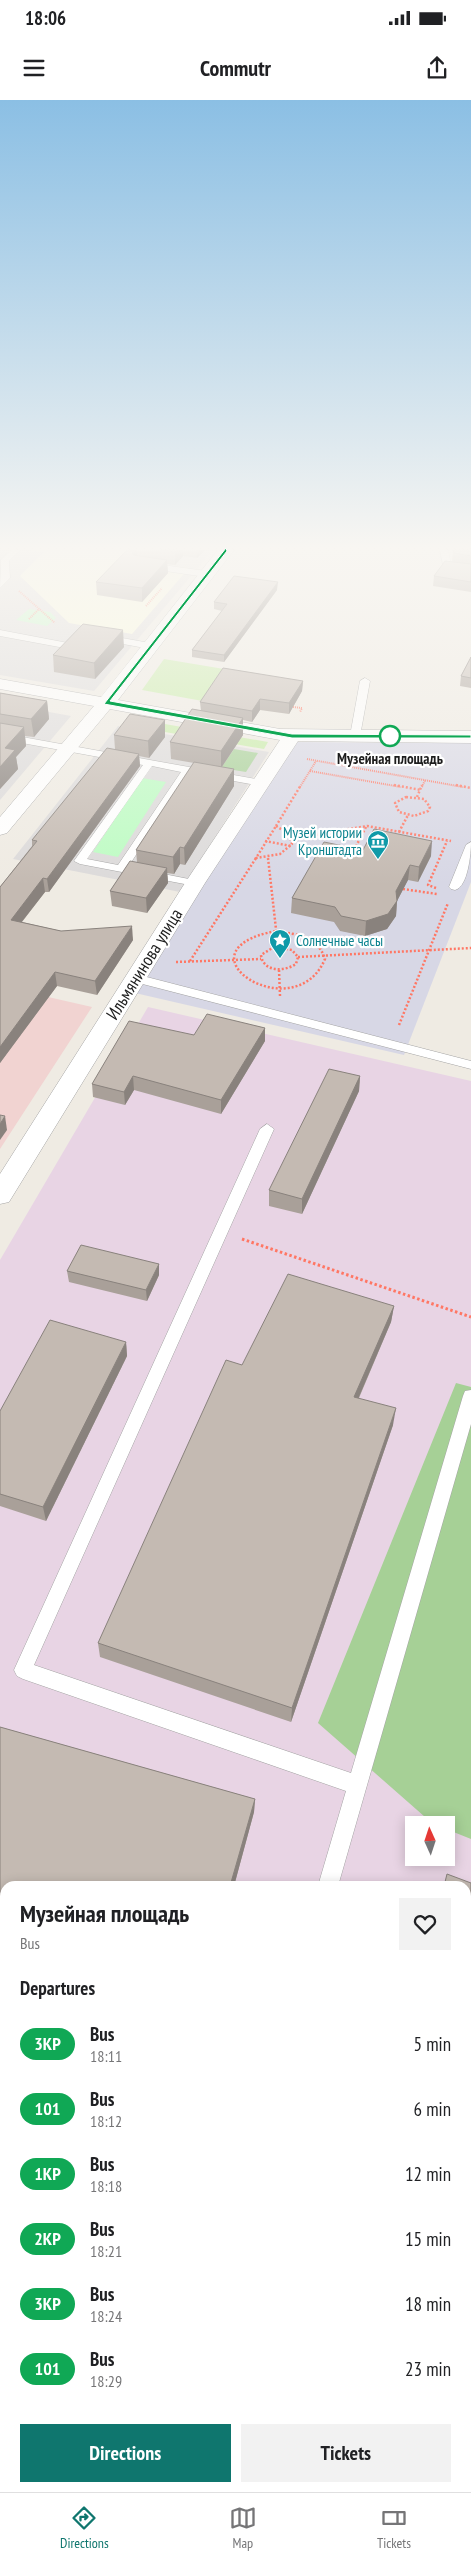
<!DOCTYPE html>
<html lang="en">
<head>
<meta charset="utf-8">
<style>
  body { margin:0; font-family:"PT Sans Narrow",sans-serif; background:#f2f2f2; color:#202124; height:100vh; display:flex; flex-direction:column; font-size:19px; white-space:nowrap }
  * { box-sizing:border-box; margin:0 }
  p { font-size:16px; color:#757577 }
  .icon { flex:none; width:28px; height:28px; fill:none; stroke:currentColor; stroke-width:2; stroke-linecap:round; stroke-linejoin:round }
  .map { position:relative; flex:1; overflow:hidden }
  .side { position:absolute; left:0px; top:1781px; width:471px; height:611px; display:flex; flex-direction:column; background:#fff; border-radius:15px 15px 0 0; box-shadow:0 2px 12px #0003 }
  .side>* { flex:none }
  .badge { padding:0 10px; border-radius:16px; font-size:18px; line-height:32px }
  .needle { width:32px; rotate:357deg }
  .buttons { position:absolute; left:405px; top:1716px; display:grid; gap:10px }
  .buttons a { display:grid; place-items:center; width:50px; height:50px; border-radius:0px; background:#fff; box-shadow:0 2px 12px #0003; font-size:25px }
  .map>.badge { position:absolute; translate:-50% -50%; box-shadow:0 0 0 2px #fff }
  h2 { padding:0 20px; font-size:19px; line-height:45px }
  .round { display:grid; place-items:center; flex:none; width:52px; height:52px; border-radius:0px; background:#f2f2f2 }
  .head { display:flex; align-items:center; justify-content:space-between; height:85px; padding:0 20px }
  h1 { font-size:24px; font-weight:800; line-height:38px }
  .primary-button { display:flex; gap:10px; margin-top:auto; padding:10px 20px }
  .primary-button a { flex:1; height:58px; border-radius:0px; background:#0f766e; color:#fff; font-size:20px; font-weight:800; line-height:58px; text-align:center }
  .primary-button a+a { background:#f2f2f2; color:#202124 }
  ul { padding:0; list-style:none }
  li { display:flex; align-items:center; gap:15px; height:65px; padding:0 20px }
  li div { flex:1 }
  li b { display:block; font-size:19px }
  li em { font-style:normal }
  li .badge { min-width:55px; font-weight:700; text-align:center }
  .status { display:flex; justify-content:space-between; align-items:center; height:35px; padding:0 25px; background:#fff; direction:ltr }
  .status svg { height:14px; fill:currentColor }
  header { display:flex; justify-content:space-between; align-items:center; height:65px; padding:0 20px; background:#fff; font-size:22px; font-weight:800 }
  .menu { display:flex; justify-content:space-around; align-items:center; height:70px; border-top:1px solid #e0e0e0; background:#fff; font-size:14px; color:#757577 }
  .menu a { display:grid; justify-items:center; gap:2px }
  .menu .current { color:#0f766e }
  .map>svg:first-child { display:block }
</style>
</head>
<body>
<div class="status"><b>18:06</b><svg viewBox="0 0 49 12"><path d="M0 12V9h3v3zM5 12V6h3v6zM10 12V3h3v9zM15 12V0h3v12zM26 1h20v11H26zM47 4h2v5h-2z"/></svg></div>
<header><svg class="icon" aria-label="menu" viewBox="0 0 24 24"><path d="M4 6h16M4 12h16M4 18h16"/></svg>Commutr<svg class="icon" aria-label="share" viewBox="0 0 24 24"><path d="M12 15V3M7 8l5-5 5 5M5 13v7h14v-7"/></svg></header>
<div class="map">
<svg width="471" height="2392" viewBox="0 0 471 2392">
  <rect width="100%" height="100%" fill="#efebe3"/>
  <!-- residential -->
  <g fill="#dcdada">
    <path d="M0,450h213l-119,141 -94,-16z"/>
    <path d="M0,603l71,13 -71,84z"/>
    <path d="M118,626l151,26 -89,140 -167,-33z"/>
  </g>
  <!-- commercial -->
  <path fill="#f1d3d1" d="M0,886l92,21 -92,142z"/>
  <!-- industrial -->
  <path fill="#e8d4e4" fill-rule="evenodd" d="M148,907l323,74v1411h-471v-1232zM414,1725h32v33h-32zM5,1786h461v602h-461z"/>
  <!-- education -->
  <path fill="#feffdc" d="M28,450h99l-7,8 69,10 -57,66 -63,-11 -49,-47 24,-24z"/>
  <!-- grass -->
  <g fill="#c7eca6">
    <path d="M164,559l66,11 -22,32 -66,-12z"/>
    <path d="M142,620l126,22 -4,7 -128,-22z"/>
  </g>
  <!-- forest -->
  <g fill="#a6d096">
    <path d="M234,649l24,4 -12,19 -25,-4z"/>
    <path d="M456,1283l15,4v452l-25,-10v-4l-13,-1 -115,-101z"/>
  </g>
  <!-- park -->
  <g fill="#bdfcc3">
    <path d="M29,509l21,3 6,6 -9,8 -31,-6z"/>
    <path d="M142,678l24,4 -48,75 -25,-5z"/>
  </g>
  <!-- plaza -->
  <path fill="#d7d7e5" d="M286,642l185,1v139l-67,173 -282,-65z"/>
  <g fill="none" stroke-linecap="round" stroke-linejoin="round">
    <!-- lane casing -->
    <g stroke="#a4a4a4" stroke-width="1">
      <g id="lane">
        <path d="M11,450h9l-11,11 1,17 -10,10 1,-28z"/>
        <path d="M440,450h8l3,15 20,2v6l-27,-4z"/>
        <path d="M148,463l58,8 4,3 -4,3 -61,-9 -1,-2z"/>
        <path d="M0,530l68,13 7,-9 8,2 -13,13 -70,-13z"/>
        <path d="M105,535l45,8 5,3 -5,3 -48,-9v-4z"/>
        <path d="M365,578l5,3 -10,55 -5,3 -5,-3 10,-55z"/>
        <path d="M0,633l261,47 5,3 -5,3 -71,-13 -62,94 71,14 2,2 -6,3 -115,-22 -6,-3 69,-96 -143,-26zM152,666l29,6 -63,93 -31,-6z"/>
        <path d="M471,742c0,11 -3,45 -16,48l-4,-1 -2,-2 17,-42z"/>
        <path d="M135,874l336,87v8l-340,-88 -2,-3z"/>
        <path d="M267,1024l7,5 -240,536 317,108 112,-377 2,-5 6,-1v34l-133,462h-20l28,-95 -323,-112 -6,-3 -3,-6 246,-541z"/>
        <path d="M0,1869l5,1v22l-5,-1z"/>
        <path d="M0,1945l5,2v22l-5,-2z"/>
        <path d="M152,2388h26l-1,4h-26z"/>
      </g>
    </g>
    <!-- street casing -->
    <g stroke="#a4a4a4" stroke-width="1">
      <path id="street" d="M218,450h16l-116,150 162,29 191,2v12l-173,-2 -93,142 -196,319 -9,2v-30l185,-291 95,-143 -170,-31 -103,124 -7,2v-18l94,-111 -94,-17v-10l101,18z"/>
    </g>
    <!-- path-far2 -->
    <g stroke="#ff7764" stroke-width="2" stroke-dasharray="1 1" stroke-linecap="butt">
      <path d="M19,491l36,32"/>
      <path d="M146,506l16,-18"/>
      <path d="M29,519l10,-10"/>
      <path d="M293,607l9,1 -2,4"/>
      <path d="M307,659l156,28"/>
      <path d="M310,671l91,16"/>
      <path d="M300,687l16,-26"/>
      <path d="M422,687l3,-7"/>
    </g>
    <!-- path-far1 -->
    <g stroke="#ff7764" stroke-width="2.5" stroke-dasharray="2 2" stroke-linecap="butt">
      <path d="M394,685l27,5"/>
      <path d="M456,685l15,3"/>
      <path d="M406,697l18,2 6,8 -2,4 -14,5 -15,-4 -4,-9z"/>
      <path d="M417,697l5,-12"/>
      <path d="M276,726l25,-41"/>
      <path d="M276,726l13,8 3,10 -12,10 -24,4z"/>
      <path d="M399,732l9,-17"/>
      <path d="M292,739l75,-13 84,15"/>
      <path d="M265,741l26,5"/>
      <path d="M354,750l12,-23"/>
      <path d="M268,758l10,89"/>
      <path d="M436,788l-8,-3 19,-44"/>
      <path d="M403,789l34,5"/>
      <path d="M276,831c22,4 41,4 49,28 -30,72 -155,-8 -49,-28z"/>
      <path d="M274,847l18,3 6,7 -2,7c-12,8 -33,8 -35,-9z"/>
      <path d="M298,857l173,-9"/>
      <path d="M190,861l66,-103"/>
      <path d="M176,862l85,-3"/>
      <path d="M279,870l1,26"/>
      <path d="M399,925l49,-122"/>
    </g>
    <!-- path -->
    <path stroke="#ff7764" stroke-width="3" stroke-dasharray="2.5 2.5" stroke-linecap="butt" d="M242,1139l229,78"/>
    <!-- lane -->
    <use href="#lane" fill="#fff" fill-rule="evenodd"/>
    <!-- street -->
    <use href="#street" fill="#fff" fill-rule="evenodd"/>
  </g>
  <!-- wall -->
  <g fill="#a9a099">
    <path d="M127,450h78l-8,8 -14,-2 -8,9 -8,-1 1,9 -26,29 -45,-7 -1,-13z"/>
    <path d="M453,450h18v42l-38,-6 1,-10 18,-14z"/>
    <path d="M277,490l-53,72 -32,-5v-7l30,-39 -8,-2v-7z"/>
    <path d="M124,547l-29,32 -41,-7 -1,-17z"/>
    <path d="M471,557v31l-11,-2 1,-10z"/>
    <path d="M303,581l-1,10 -13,23 -29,-4 -8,12 -9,-2v15l-21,32 12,19 -49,79 -5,-1 -6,10 -7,-1 1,10 -21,30 -35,-7 -2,-15 27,-29 -1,-12 58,-87 -23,-4 -1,-17 31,-31 -1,-9z"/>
    <path d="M0,593l47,8 2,18 -15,18 -9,-1 1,10 -10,11 2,12 -18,20z"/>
    <path d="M165,620v17l-16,21 -10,-2 1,10 -91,126h-4l-23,30 39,9 72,9 -36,55 -40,-9 -57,77v-176l32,-41v-6l83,-91 -1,-14z"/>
    <path d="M363,750l68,6 -13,26 -10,-2 -11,21 -1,15 -9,13 -22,7 -25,-5 -6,-9 -43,-9 1,-15z"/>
    <path d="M265,928v13l-44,73 -87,-24 -9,15 -32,-8 -1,-13 102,-49z"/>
    <path d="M360,976l-1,15 -57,123 -33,-8v-16z"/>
    <path d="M159,1164v11l-12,26 -78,-19 -2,-11z"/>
    <path d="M394,1206l-3,16 -32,76 34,27 -102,297 -191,-65 -2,-14 144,-278z"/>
    <path d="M126,1242l1,14 -81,165 -46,-15v-95z"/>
    <path d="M0,1627l255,72 -1,13 -20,74h-229v17l-5,-1z"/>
    <path d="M5,2142v32l-5,-2v-16z"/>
  </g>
  <!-- shaded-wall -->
  <g fill="#89827d">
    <path d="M132,450h5v9l-5,2z"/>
    <path d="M177,450h6v6l-8,9v-13z"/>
    <path d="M197,450h8l-8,8z"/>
    <path d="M167,460l1,13 -26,29v-14z"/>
    <path d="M278,482l-1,8 -53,72v-7z"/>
    <path d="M123,530l1,17 -29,32 -1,-16z"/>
    <path d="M303,581l-1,10 -13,23v-11z"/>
    <path d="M260,599v11l-8,12v-11z"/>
    <path d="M47,601l2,18 -15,18 -3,-18z"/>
    <path d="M243,618v17l-22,33v-17z"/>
    <path d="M165,620v17l-16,21 -1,-17z"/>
    <path d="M24,627l2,19 -10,11 2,12 -18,20v-22l5,-19z"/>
    <path d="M139,654l1,12 -91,126 -2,-13z"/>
    <path d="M234,669v17l-49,79 -1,-17z"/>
    <path d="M432,741l-1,15 -13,26 1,-15z"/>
    <path d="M180,747v17l-6,10 -1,-17z"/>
    <path d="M410,765l-2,15 -11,21 -1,15 -9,13 -22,7 1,-15 30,-30z"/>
    <path d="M167,768l1,15 -21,30 -1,-15z"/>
    <path d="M43,778l2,14 -32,41 -2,-13z"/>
    <path d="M132,826l1,14 -36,55 -2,-14z"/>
    <path d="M55,872l2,14 -57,77v-16z"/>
    <path d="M265,928v13l-44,73v-14z"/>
    <path d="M133,976l1,14 -9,15 -1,-13z"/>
    <path d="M360,976l-1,15 -57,123v-15z"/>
    <path d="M5,1016l2,14 -7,10v-16z"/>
    <path d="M159,1164v11l-12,26 -1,-11z"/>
    <path d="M394,1206l-3,16 -39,91 2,-16z"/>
    <path d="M126,1242l1,14 -81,165 -3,-14z"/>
    <path d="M396,1308l-3,17 -102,297 1,-14z"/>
    <path d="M255,1699l-1,13 -20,74h-4z"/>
  </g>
  <!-- building -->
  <g fill="#c4bab2" stroke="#89827d">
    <path d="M127,450h5l1,5 34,5 -25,28 -46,-6z"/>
    <path d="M161,450h16l-2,2z"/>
    <path d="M453,450h18v6l-17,-3z"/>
    <path d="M445,461l26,3v18l-37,-6z"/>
    <path d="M234,476l44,6 -54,73 -32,-5 35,-46 -13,-2z"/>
    <path d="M83,524l40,6 -29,33 -41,-8z"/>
    <path d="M471,557v21l-10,-2z"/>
    <path d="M223,568l80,13 -14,22 -29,-4 -8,12 -52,-9z"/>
    <path d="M0,593l47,8 -16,18 -31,-5z"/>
    <path d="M192,609l51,9 -22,33 -51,-9z"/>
    <path d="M130,614l35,6 -17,21 -34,-6z"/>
    <path d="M0,623l24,4 -19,21 10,2 -15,17z"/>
    <path d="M107,648l32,6 -92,125 -4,-1 -32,42 50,11 71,-5 -37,55 -40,-9 -55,75v-160l37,-46 -5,-1z"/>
    <path d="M194,662l40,7 -50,79 -4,-1 -7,10 -37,-7z"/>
    <path d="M374,729l58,12 -13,26 -9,-2 -14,26 1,10 -9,13 -22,7 -25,-5 -6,-9 -43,-9 32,-56 39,8z"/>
    <path d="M130,761l37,7 -21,30 -36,-7z"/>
    <path d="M207,914l58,14 -44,72 -88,-24 -9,16 -32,-8 37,-63 65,14z"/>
    <path d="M329,969l31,7 -58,123 -33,-9z"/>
    <path d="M0,1015l5,1 -5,8z"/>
    <path d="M81,1145l78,19 -13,26 -79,-19z"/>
    <path d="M288,1174l106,32 -40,91 42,11 -104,300 -194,-65 128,-283 16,5z"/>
    <path d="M50,1220l76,22 -83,165 -43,-13v-83z"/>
    <path d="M0,1627l255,72 -25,87h-225v7l-5,-1z"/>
    <path d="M447,1774l24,9v398l-5,23v-418h-22z"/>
    <path d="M5,2142v30l-5,-2v-14z"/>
    <path d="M292,2388h137l-1,4h-137z"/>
  </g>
  <!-- sky -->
  <linearGradient id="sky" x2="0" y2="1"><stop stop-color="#8bbfe4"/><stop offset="0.57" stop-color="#f8f6f2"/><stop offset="1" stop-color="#f8f6f2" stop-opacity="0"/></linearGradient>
  <rect width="471" height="785" fill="url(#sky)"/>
  <!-- line -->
  <path fill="#10a855" stroke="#fff" d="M226,448l1,3 -117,150 182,33 179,1v3h-179l-188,-34z"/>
  <!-- icons -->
  <defs>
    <g id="museum-pin" transform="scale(1.125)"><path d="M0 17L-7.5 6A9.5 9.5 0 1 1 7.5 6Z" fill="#0f9aa8" stroke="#fff"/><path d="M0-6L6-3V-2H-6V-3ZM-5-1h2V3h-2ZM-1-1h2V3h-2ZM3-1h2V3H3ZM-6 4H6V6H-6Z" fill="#fff"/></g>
    <g id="sight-pin" transform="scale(1.125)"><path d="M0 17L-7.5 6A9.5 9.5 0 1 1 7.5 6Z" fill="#0f9aa8" stroke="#fff"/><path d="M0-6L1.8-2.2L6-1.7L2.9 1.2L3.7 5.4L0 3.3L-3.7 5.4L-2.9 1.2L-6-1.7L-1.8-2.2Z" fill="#fff"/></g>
  </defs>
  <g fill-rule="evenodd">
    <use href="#museum-pin" x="378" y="741"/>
    <use href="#sight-pin" x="280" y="840"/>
  </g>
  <!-- markers -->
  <circle fill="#fff" stroke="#10a855" stroke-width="2.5" cx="390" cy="636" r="10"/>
  <g text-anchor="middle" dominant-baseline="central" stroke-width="4.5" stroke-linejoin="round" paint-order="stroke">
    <!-- far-stop labels -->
    <g font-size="15" font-weight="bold" fill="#1d1d1d" stroke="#fff">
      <text x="390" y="658">Музейная площадь</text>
    </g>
    <!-- far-culture labels -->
    <g font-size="15" fill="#0d838f" stroke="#fff" text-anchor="end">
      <text x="362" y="732">Музей истории<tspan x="362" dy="17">Кронштадта</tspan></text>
      <text x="296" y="840" text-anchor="start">Солнечные часы</text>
    </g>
    <!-- street labels -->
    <g font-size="18" fill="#1d1d1d" stroke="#fff">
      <text transform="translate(144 864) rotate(-58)">Ильмянинова улица</text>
    </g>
  </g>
</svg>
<div class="buttons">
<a><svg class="needle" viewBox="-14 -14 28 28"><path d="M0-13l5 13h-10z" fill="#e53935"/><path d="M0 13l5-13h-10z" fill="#757577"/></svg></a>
</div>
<section class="side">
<div class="head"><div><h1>Музейная площадь</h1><p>Bus</p></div><a class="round"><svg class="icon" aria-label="heart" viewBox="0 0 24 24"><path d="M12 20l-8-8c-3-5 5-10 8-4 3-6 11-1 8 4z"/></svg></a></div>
<h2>Departures</h2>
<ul>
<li><span class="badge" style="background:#10a855;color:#fff">3КР</span><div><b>Bus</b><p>18:11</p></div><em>5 min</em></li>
<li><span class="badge" style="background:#10a855;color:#fff">101</span><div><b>Bus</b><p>18:12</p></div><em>6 min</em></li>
<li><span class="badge" style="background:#10a855;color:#fff">1КР</span><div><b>Bus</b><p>18:18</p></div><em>12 min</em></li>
<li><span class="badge" style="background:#10a855;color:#fff">2КР</span><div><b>Bus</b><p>18:21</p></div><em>15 min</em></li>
<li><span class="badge" style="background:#10a855;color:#fff">3КР</span><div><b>Bus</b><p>18:24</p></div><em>18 min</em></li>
<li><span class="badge" style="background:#10a855;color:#fff">101</span><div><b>Bus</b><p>18:29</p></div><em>23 min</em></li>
</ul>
<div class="primary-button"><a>Directions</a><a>Tickets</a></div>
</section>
</div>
<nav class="menu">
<a class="current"><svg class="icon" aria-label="directions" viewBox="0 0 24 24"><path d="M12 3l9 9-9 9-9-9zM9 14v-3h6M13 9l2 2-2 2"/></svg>Directions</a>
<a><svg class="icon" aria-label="map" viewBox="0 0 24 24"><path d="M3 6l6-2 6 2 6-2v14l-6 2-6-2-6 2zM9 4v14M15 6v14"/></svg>Map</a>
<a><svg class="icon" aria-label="tickets" viewBox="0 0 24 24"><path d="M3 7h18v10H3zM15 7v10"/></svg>Tickets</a>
</nav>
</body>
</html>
